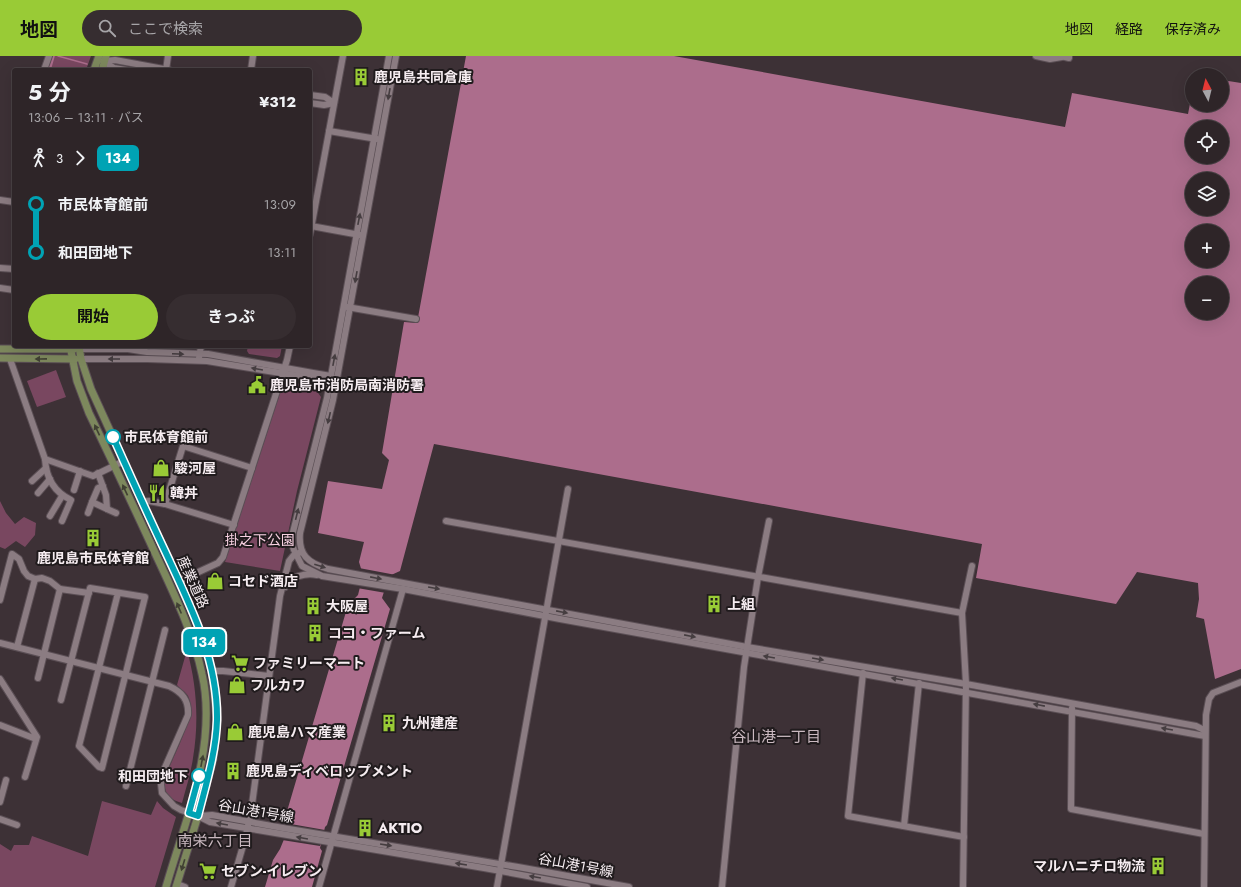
<!DOCTYPE html>
<html lang="ja">
<head>
<meta charset="utf-8">
<style>
  body { margin:0; font-family:Jost,"Noto Sans JP",sans-serif; background:#362d30; color:#f1f3f6; height:100vh; display:flex; flex-direction:column; font-size:15px; white-space:nowrap }
  * { box-sizing:border-box; margin:0 }
  p { font-size:13px; color:#a7a5a8 }
  .icon { flex:none; width:22px; height:22px; fill:none; stroke:currentColor; stroke-width:2; stroke-linecap:round; stroke-linejoin:round }
  .map { position:relative; flex:1; overflow:hidden }
  .sheet { position:absolute; left:12px; top:12px; width:300px; height:280px; display:flex; flex-direction:column; background:#2e2528; border-radius:4px; box-shadow:0 4px 16px #0002,0 0 0 1px #494245 }
  .sheet>* { flex:none }
  .badge { padding:0 8px; border-radius:6px; font-size:14px; line-height:26px }
  .needle { width:26px; rotate:353deg }
  .fabs { position:absolute; left:1185px; top:12px; display:grid; gap:8px }
  .fabs a { display:grid; place-items:center; width:44px; height:44px; border-radius:50%; background:#2e2528; box-shadow:0 4px 16px #0002,0 0 0 1px #494245; font-size:20px }
  .map>.badge { position:absolute; translate:-50% -50%; box-shadow:0 0 0 2px #fff }
  .legs { display:flex; align-items:center; gap:6px; height:44px; padding:0 16px; font-size:13px }
  .legs p { margin-inline-start:auto }
  .head { display:flex; align-items:center; justify-content:space-between; height:68px; padding:0 16px }
  h1 { font-size:22px; font-weight:700; line-height:30px }
  .button { display:flex; gap:8px; margin-top:auto; padding:8px 16px }
  .button a { flex:1; height:46px; border-radius:24px; background:#99cb36; color:#111; font-size:16px; font-weight:700; line-height:46px; text-align:center }
  .button a+a { background:#362d30; color:#f1f3f6 }
  ul { padding:0 16px; list-style:none }
  li { display:flex; align-items:center; gap:14px; height:48px; font-size:15px }
  li i { display:grid; place-items:center; width:6px; height:100%; margin:0 5px; background:currentColor }
  li i::after { content:''; width:10px; height:10px; margin:-5px; border:3px solid; border-radius:50%; background:#2e2528 }
  li p { margin-inline-start:auto }
  li:first-child i { background:linear-gradient(#0000 50%,currentColor 0) }
  li:last-child i { background:linear-gradient(currentColor 50%,#0000 0) }
  header { display:flex; align-items:center; gap:24px; box-sizing:border-box; height:56px; padding:0 20px; background:#99cb36; color:#111 }
  header strong { font-size:19px }
  nav { display:flex; gap:22px; margin-inline-start:auto; font-size:14px }
  .search { width:280px; height:36px; background:#362d30; display:flex; align-items:center; gap:10px; box-sizing:border-box; padding:0 14px; border-radius:22px; color:#a7a5a8; font-size:15px }
  .map>svg:first-child { display:block }
</style>
</head>
<body>
<header>
<strong>地図</strong>
<div class="search"><svg class="icon" aria-label="search" viewBox="0 0 24 24"><circle cx="10" cy="10" r="6"/><path d="M15 15l6 6"/></svg>ここで検索</div>
<nav><a>地図</a><a>経路</a><a>保存済み</a></nav>
</header>
<div class="map">
<svg width="1241" height="831" viewBox="0 0 1241 831">
  <rect width="100%" height="100%" fill="#3d3136"/>
  <!-- green -->
  <g fill="#794760">
    <path d="M51,0h40l-5,14h-39z"/>
    <path d="M248,290h34l-2,10 -3,2 -28,-4 -2,-3z"/>
    <path d="M56,314l10,27 -29,10 -10,-26z"/>
    <path d="M290,326l23,4 8,11 -24,94 -17,80 -55,-9 58,-178z"/>
    <path d="M0,445l6,12 9,11 9,-7 12,6 -1,12 -10,12 -9,-6 -11,8 -5,-2z"/>
    <path d="M187,594c10,36 12,72 6,108 -2,15 -7,30 -11,45 -13,-4 -17,-8 -18,-22 6,-21 34,-65 24,-85 -2,-4 -8,-7 -11,-11z"/>
    <path d="M102,745l49,14 6,-14 6,7 13,9 -21,70h-155v-43l11,7 3,-6h15l3,-9 56,20z"/>
  </g>
  <!-- water -->
  <path fill="#ac6d8c" fill-rule="evenodd" d="M466,0h208l391,71 7,-34 116,21 4,-21v12h30v-25l19,3v586l-26,10 -11,-60 -8,-2 3,-18 -1,-16 -61,-11 -21,32 -140,-26 6,-34 -548,-100 -34,127 -11,5 -7,22 8,11 -63,216 -2,2 -5,21 2,3 -10,36h-47l8,-27 7,-11 7,-17 -2,-14 63,-213 10,-10 5,-20 -4,-13 5,-20 -46,-9 10,-52 54,8 7,-29 -7,-7 22,-131 13,1zM1192,71h30v30h-30zM1192,123h30v30h-30zM1192,175h30v30h-30zM1192,227h30v30h-30z"/>
  <!-- pier -->
  <g fill="#3d3136">
    <path d="M359,512l37,7 -6,2 -4,16 -29,-5 4,-13z"/>
    <path d="M285,767l40,7 -5,16 -38,-6 3,-9z"/>
  </g>
  <g fill="none" stroke-linecap="round" stroke-linejoin="round">
    <!-- stream -->
    <path stroke="#ac6d8c" stroke-width="1.5" d="M58,0l29,8"/>
    <!-- canal -->
    <path stroke="#ac6d8c" stroke-width="5.5" d="M48,14l4,-14"/>
    <!-- minor casing -->
    <g stroke="#5b4f55" stroke-width="8">
      <g id="minor">
        <path d="M389,0l-62,342 -34,134 -1,12 2,6 8,16 20,10 81,13 157,30 645,117"/>
        <path d="M396,0l-63,344 -33,133c-2,22 8,30 28,36l419,78 219,37 230,42 8,4 1,6"/>
        <path d="M1036,0l14,3 12,-2"/>
        <path d="M1061,0l8,2v-2"/>
        <path d="M103,5l11,7 12,2"/>
        <path d="M105,5l10,-1 54,10"/>
        <path d="M44,14l5,-14"/>
        <path d="M166,14l2,-14"/>
        <path d="M251,14l2,-14"/>
        <path d="M310,39l15,2 9,6"/>
        <path d="M310,47l14,2 10,-2"/>
        <path d="M329,75l48,8"/>
        <path d="M0,144l14,2"/>
        <path d="M311,170l49,9"/>
        <path d="M310,178l33,-178"/>
        <path d="M0,212l14,1"/>
        <path d="M0,232l14,2"/>
        <path d="M347,251l69,12"/>
        <path d="M79,293h49l19,3 61,2 105,19 18,3 2,2"/>
        <path d="M199,302l2,-12"/>
        <path d="M10,303l35,100 48,17 31,-15"/>
        <path d="M81,303h66l60,2 123,20h3"/>
        <path d="M45,403c1,18 9,33 26,41l-9,21"/>
        <path d="M98,417l8,22 1,14 9,4"/>
        <path d="M32,425l14,-13"/>
        <path d="M74,434l6,-19"/>
        <path d="M38,437l12,-14"/>
        <path d="M92,446l6,-14 5,-2"/>
        <path d="M142,446l7,-1 16,3 69,21"/>
        <path d="M165,448l18,-58 69,22"/>
        <path d="M88,457l4,-11 15,7"/>
        <path d="M50,460l12,-20"/>
        <path d="M446,465l516,92"/>
        <path d="M179,525l39,-18 5,-6 64,-197 3,-14"/>
        <path d="M285,531c5,-11 21,-14 32,-12"/>
        <path d="M0,544l12,-46 7,5 5,12 4,5 7,3 7,-1 8,3 10,8 29,4"/>
        <path d="M0,587l169,43c13,6 20,14 19,29l-25,57 -2,12 1,9 12,13 7,4 17,6 12,6 274,46 103,19"/>
        <path d="M17,591l18,-68"/>
        <path d="M212,615h11l46,5"/>
        <path d="M863,617l-15,143 116,21"/>
        <path d="M38,622l22,-89"/>
        <path d="M0,623l37,58 -12,40"/>
        <path d="M61,644l29,-112 55,9 -43,171 -3,-1 -20,-21 39,-153"/>
        <path d="M1072,652l-1,101 133,25"/>
        <path d="M0,669l36,14"/>
        <path d="M126,730l39,-156"/>
        <path d="M0,746l6,-22"/>
        <path d="M200,760l12,-1 71,13 235,39 111,20"/>
        <path d="M0,763l17,6"/>
        <path d="M904,770l15,-143"/>
        <path d="M177,828l8,3"/>
        <path d="M231,831l14,-48 6,-27 29,-216 9,-35 4,-5 6,-3"/>
        <path d="M319,831l84,-298"/>
        <path d="M497,831l71,-398"/>
        <path d="M722,831l22,-220 14,-90 11,-56"/>
        <path d="M963,831l3,-203 -4,-71 10,-47"/>
        <path d="M1204,831l2,-172 3,-16 4,-6 28,-11"/>
      </g>
    </g>
    <!-- major casing -->
    <g stroke="#5b4f55" stroke-width="9">
      <g id="major">
        <path d="M94,14l5,-14"/>
        <path d="M102,14l4,-14"/>
        <path d="M70,290l7,35 12,32c21,43 41,86 61,129 19,42 43,88 52,132 5,21 5,43 3,64 -5,51 -25,100 -39,149"/>
        <path d="M79,290l2,13 10,30 106,233 15,49 5,49 -4,39 -15,57 -22,71"/>
        <path d="M0,293h74"/>
        <path d="M0,302l75,1"/>
      </g>
    </g>
    <!-- minor -->
    <use href="#minor" stroke="#8b7c82" stroke-width="6"/>
    <!-- major -->
    <use href="#major" stroke="#7d885d" stroke-width="7"/>
  </g>
  <!-- one-way arrows -->
  <defs><path id="oneway-solid" d="M-6-.8H1V-3.2L6.5 0L1 3.2V.8H-6Z"/></defs>
  <g fill="#453d40">
    <use href="#oneway-solid" transform="translate(389 38) rotate(100)"/>
    <use href="#oneway-solid" transform="translate(359 163) rotate(-79)"/>
    <use href="#oneway-solid" transform="translate(356 221) rotate(100)"/>
    <use href="#oneway-solid" transform="translate(178 298) rotate(3)"/>
    <use href="#oneway-solid" transform="translate(114 303) rotate(-180)"/>
    <use href="#oneway-solid" transform="translate(334 304) rotate(-79)"/>
    <use href="#oneway-solid" transform="translate(257 313) rotate(-170)"/>
    <use href="#oneway-solid" transform="translate(329 362) rotate(103)"/>
    <use href="#oneway-solid" transform="translate(297 458) rotate(-76)"/>
    <use href="#oneway-solid" transform="translate(320 510) rotate(18)"/>
    <use href="#oneway-solid" transform="translate(376 522) rotate(11)"/>
    <use href="#oneway-solid" transform="translate(434 532) rotate(10)"/>
    <use href="#oneway-solid" transform="translate(562 556) rotate(11)"/>
    <use href="#oneway-solid" transform="translate(690 580) rotate(11)"/>
    <use href="#oneway-solid" transform="translate(769 601) rotate(-170)"/>
    <use href="#oneway-solid" transform="translate(818 603) rotate(10)"/>
    <use href="#oneway-solid" transform="translate(897 623) rotate(-170)"/>
    <use href="#oneway-solid" transform="translate(1039 649) rotate(-169)"/>
    <use href="#oneway-solid" transform="translate(1167 673) rotate(-170)"/>
    <use href="#oneway-solid" transform="translate(222 768) rotate(-170)"/>
    <use href="#oneway-solid" transform="translate(302 782) rotate(-170)"/>
    <use href="#oneway-solid" transform="translate(386 789) rotate(9)"/>
    <use href="#oneway-solid" transform="translate(461 808) rotate(-171)"/>
    <use href="#oneway-solid" transform="translate(535 821) rotate(-170)"/>
  </g>
  <g fill="#414133">
    <use href="#oneway-solid" transform="translate(41 303) rotate(179)"/>
    <use href="#oneway-solid" transform="translate(97 374) rotate(-115)"/>
    <use href="#oneway-solid" transform="translate(125 434) rotate(-115)"/>
    <use href="#oneway-solid" transform="translate(179 552) rotate(-113)"/>
    <use href="#oneway-solid" transform="translate(202 705) rotate(-79)"/>
    <use href="#oneway-solid" transform="translate(183 809) rotate(107)"/>
  </g>
  <g fill="none" stroke-linecap="round" stroke-linejoin="round">
    <!-- line-1 casing -->
    <g stroke="#fff" stroke-width="9">
      <path id="line-1" d="M113,381c17,38 34,76 52,114 25,54 53,108 52,169 -1,33 -11,64 -19,96l-9,-3 10,-37"/>
    </g>
    <!-- line-1 -->
    <use href="#line-1" stroke="#00a3b4" stroke-width="6"/>
  </g>
  <!-- icons -->
  <defs>
    <g id="building-bare" transform="scale(1.38)"><path d="M-4-6H4V6H1V3H-1V6H-4ZM-2.5-4.3h1.7v1.8h-1.7ZM.8-4.3h1.7v1.8H.8ZM-2.5-1h1.7V.8h-1.7ZM.8-1h1.7V.8H.8Z" fill="#99cb36" stroke="#201b1d" stroke-width="2.5" paint-order="stroke"/></g>
    <g id="civic-bare" transform="scale(1.38)"><path d="M-.6-6.5H3V-4.5H.6V-3L4-1V1h2V6H-6V1h2V-1L-.6-3ZM-1.2 2.5V6h2.4V2.5Z" fill="#99cb36" stroke="#201b1d" stroke-width="2.5" paint-order="stroke"/></g>
    <g id="shop-bare" transform="scale(1.38)"><path d="M-5-2.5h2.3a2.7 3.5 0 0 1 5.4 0H5L5.5 6h-11ZM-1.5-2.5h3a1.5 2.3 0 0 0-3 0Z" fill="#99cb36" stroke="#201b1d" stroke-width="2.5" paint-order="stroke"/></g>
    <g id="restaurant-bare" transform="scale(1.38)"><path d="M-5-6h1v4h1v-4h1v4h1v-4h1v5L-1.5 .5V6h-2V.5L-5-1ZM5-6V6H3V1.5H1.5Q1.5-4 5-6Z" fill="#99cb36" stroke="#201b1d" stroke-width="2.5" paint-order="stroke"/></g>
    <g id="supermarket-bare" transform="scale(1.38)"><path d="M-6-5.5h2.5l.6 2H6L4.5 2H-2.5L-4.4-4H-6ZM-1.5 3.2a1.3 1.3 0 1 0 .1 0ZM3 3.2a1.3 1.3 0 1 0 .1 0Z" fill="#99cb36" stroke="#201b1d" stroke-width="2.5" paint-order="stroke"/></g>
  </defs>
  <g fill-rule="evenodd">
    <use href="#building-bare" x="361" y="21"/>
    <use href="#civic-bare" x="257" y="329"/>
    <use href="#shop-bare" x="161" y="412"/>
    <use href="#restaurant-bare" x="157" y="437"/>
    <use href="#building-bare" x="93" y="482"/>
    <use href="#shop-bare" x="215" y="525"/>
    <use href="#building-bare" x="714" y="548"/>
    <use href="#building-bare" x="313" y="550"/>
    <use href="#building-bare" x="315" y="577"/>
    <use href="#supermarket-bare" x="240" y="607"/>
    <use href="#shop-bare" x="237" y="629"/>
    <use href="#building-bare" x="389" y="667"/>
    <use href="#shop-bare" x="235" y="676"/>
    <use href="#building-bare" x="233" y="715"/>
    <use href="#building-bare" x="365" y="772"/>
    <use href="#building-bare" x="1158" y="810"/>
    <use href="#supermarket-bare" x="208" y="815"/>
  </g>
  <!-- markers -->
  <g fill="#fff" stroke="#00a3b4" stroke-width="2">
    <circle cx="113" cy="381" r="7"/>
    <circle cx="199" cy="720" r="7"/>
  </g>
  <g text-anchor="middle" dominant-baseline="central" stroke-width="4" stroke-linejoin="round" paint-order="stroke">
    <!-- poi labels -->
    <g font-size="14" font-weight="bold" fill="#f6edf1" stroke="#201b1d" text-anchor="start">
      <text x="374" y="21">鹿児島共同倉庫</text>
      <text x="270" y="329">鹿児島市消防局南消防署</text>
      <text x="174" y="412">駿河屋</text>
      <text x="170" y="437">韓丼</text>
      <text x="93" y="502" text-anchor="middle">鹿児島市民体育館</text>
      <text x="228" y="525">コセド酒店</text>
      <text x="727" y="548">上組</text>
      <text x="326" y="550">大阪屋</text>
      <text x="328" y="577">ココ・ファーム</text>
      <text x="253" y="607">ファミリーマート</text>
      <text x="250" y="629">フルカワ</text>
      <text x="402" y="667">九州建産</text>
      <text x="248" y="676">鹿児島ハマ産業</text>
      <text x="246" y="715">鹿児島ディベロップメント</text>
      <text x="378" y="772">AKTIO</text>
      <text x="1145" y="810" text-anchor="end">マルハニチロ物流</text>
      <text x="221" y="815">セブン-イレブン</text>
    </g>
    <!-- stop labels -->
    <g font-size="14" font-weight="bold" fill="#f6edf1" stroke="#201b1d" text-anchor="start">
      <text x="124" y="381">市民体育館前</text>
      <text x="188" y="720" text-anchor="end">和田団地下</text>
    </g>
    <!-- park labels -->
    <g font-size="14" fill="#f8d1e2" stroke="#201b1d">
      <text x="260" y="484">掛之下公園</text>
    </g>
    <!-- street labels -->
    <g font-size="14" fill="#f6edf1" stroke="#201b1d">
      <text transform="translate(193 526) rotate(66)">産業道路</text>
      <text transform="translate(256 755) rotate(10)">谷山港1号線</text>
      <text transform="translate(576 809) rotate(11)">谷山港1号線</text>
    </g>
    <!-- neighbourhood labels -->
    <g font-size="15" fill="#cab9c0" stroke="#201b1d">
      <text x="776" y="681">谷山港一丁目</text>
      <text x="215" y="785">南栄六丁目</text>
    </g>
  </g>
</svg>
<div class="fabs">
<a><svg class="needle" viewBox="-14 -14 28 28"><path d="M0-13l5 13h-10z" fill="#e53935"/><path d="M0 13l5-13h-10z" fill="#a7a5a8"/></svg></a>
<a><svg class="icon" aria-label="locate" viewBox="0 0 24 24"><circle cx="12" cy="12" r="6"/><path d="M12 2v4M12 18v4M2 12h4M18 12h4"/></svg></a>
<a><svg class="icon" aria-label="layers" viewBox="0 0 24 24"><path d="M12 4l9 5-9 5-9-5zM3 14l9 5 9-5"/></svg></a>
<a>+</a>
<a>−</a>
</div>
<b class="badge" style="left:204px;top:586px;background:#00a3b4;color:#fff">134</b>
<section class="sheet">
<div class="head"><div><h1>5 分</h1><p>13:06 – 13:11 · バス</p></div><b>¥312</b></div>
<div class="legs"><svg class="icon" aria-label="walk" viewBox="0 0 24 24"><circle cx="13" cy="4" r="2"/><path d="M13 8l-2 6 4 7M11 14l-3 7M7 12l3-4h3l4 4"/></svg>3<svg class="icon" aria-label="forward" viewBox="0 0 24 24"><path d="M9 5l7 7-7 7"/></svg><b class="badge" style="background:#00a3b4;color:#fff">134</b></div>
<ul>
<li><i style="color:#00a3b4"></i><b>市民体育館前</b><p>13:09</p></li>
<li><i style="color:#00a3b4"></i><b>和田団地下</b><p>13:11</p></li>
</ul>
<div class="button"><a>開始</a><a>きっぷ</a></div>
</section>
</div>
</body>
</html>
